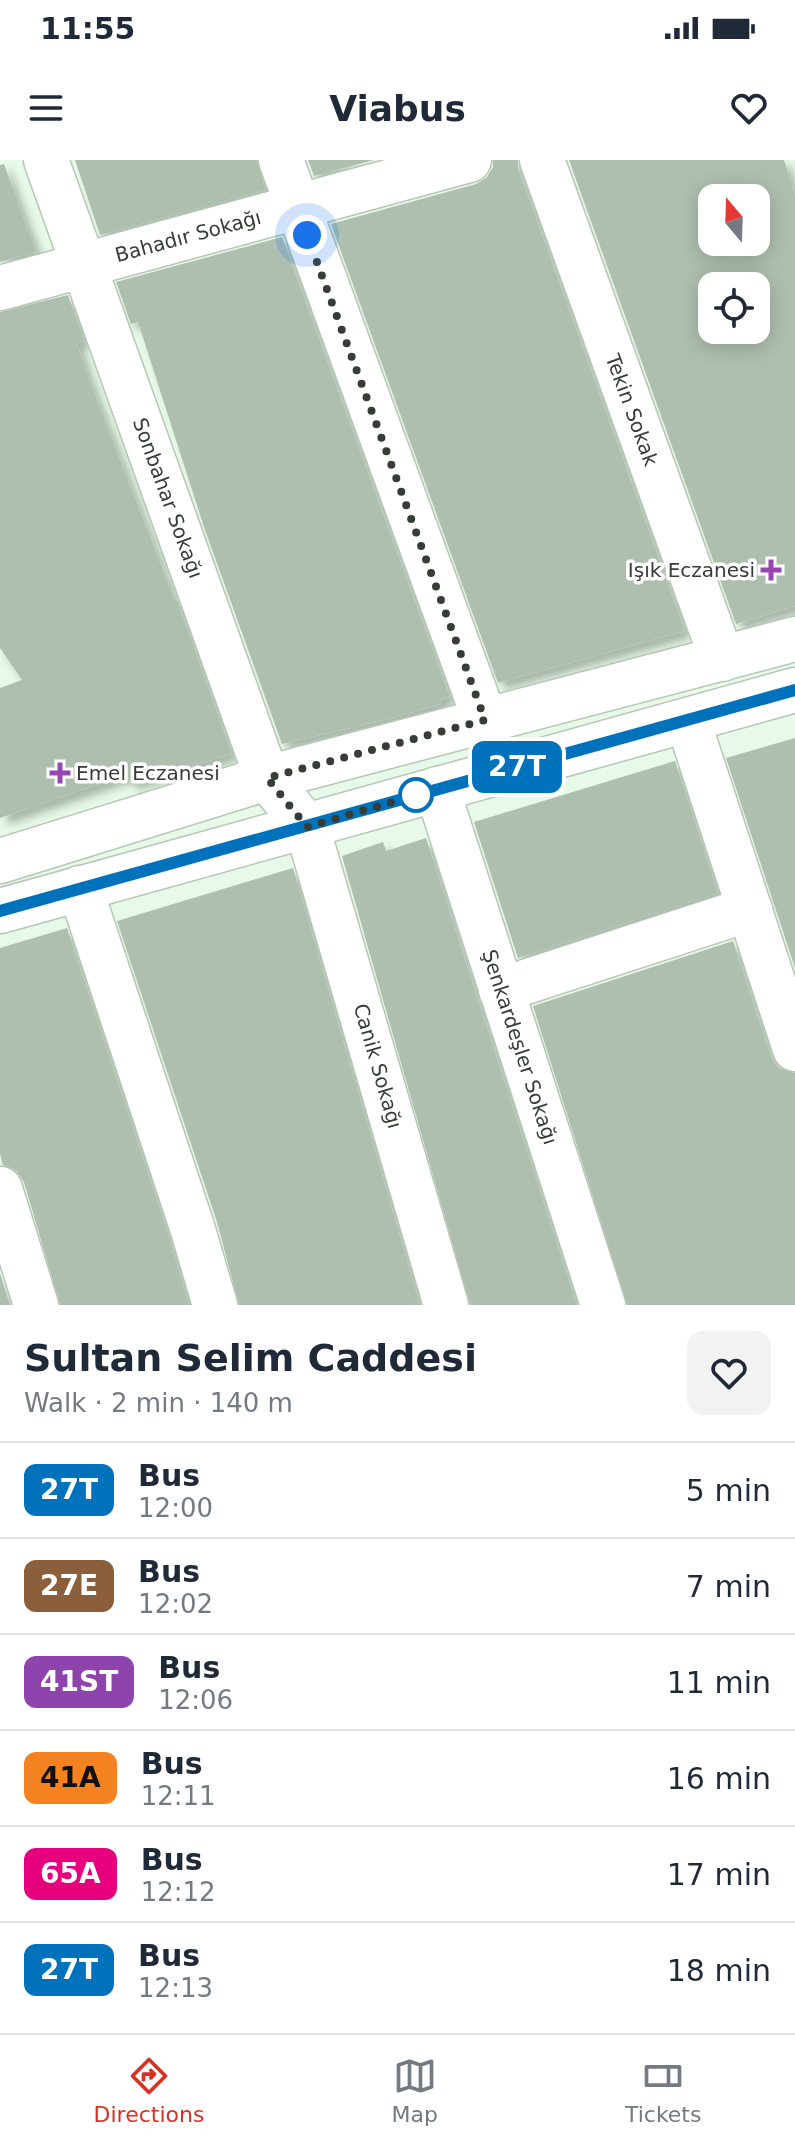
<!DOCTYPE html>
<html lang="en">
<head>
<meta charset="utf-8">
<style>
  body { margin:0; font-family:"DejaVu Sans",sans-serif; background:#f2f2f3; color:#1f2937; height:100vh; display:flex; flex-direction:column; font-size:30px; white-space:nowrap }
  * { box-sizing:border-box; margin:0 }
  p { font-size:26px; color:#747a83 }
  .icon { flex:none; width:44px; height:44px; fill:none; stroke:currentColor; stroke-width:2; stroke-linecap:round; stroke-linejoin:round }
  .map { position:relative; height:1145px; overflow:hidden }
  .details { display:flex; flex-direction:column; background:#fff; flex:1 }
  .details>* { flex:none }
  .badge { padding:0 16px; border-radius:12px; font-size:28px; line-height:52px }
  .needle { width:52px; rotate:341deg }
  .tools { position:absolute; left:698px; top:24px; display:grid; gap:16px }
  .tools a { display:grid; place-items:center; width:72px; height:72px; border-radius:16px; background:#fff; box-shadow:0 4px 20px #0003; font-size:40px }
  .you { position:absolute; width:40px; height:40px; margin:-20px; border:6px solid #fff; border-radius:50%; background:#1a73e8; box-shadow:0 0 0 12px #1a73e833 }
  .map>.badge { position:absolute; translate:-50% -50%; box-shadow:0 0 0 4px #fff }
  .round { display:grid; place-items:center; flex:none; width:84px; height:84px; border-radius:16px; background:#f2f2f3 }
  .overview { display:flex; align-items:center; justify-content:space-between; height:136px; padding:0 24px }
  h1 { font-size:38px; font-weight:700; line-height:60px }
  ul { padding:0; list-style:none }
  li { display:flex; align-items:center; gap:24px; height:96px; padding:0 24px; border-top:2px solid #e0e1e3 }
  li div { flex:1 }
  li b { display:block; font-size:30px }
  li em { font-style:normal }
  li .badge { min-width:88px; font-weight:700; text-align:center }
  .status { display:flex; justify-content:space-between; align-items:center; height:56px; padding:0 40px; background:#fff; direction:ltr }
  .status svg { height:22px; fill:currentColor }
  header { display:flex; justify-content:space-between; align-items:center; height:104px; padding:0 24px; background:#fff; font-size:36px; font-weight:700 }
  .dock { display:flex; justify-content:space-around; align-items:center; height:112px; border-top:2px solid #e0e1e3; background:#fff; font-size:22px; color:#747a83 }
  .dock a { display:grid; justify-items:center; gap:4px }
  .dock .selected { color:#d93025 }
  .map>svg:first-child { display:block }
</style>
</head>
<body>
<div class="status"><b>11:55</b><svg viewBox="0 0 49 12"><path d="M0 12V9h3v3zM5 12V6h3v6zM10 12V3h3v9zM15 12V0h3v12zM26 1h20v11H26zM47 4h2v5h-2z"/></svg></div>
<header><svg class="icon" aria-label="menu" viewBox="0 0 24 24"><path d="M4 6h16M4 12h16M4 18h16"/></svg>Viabus<svg class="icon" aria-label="heart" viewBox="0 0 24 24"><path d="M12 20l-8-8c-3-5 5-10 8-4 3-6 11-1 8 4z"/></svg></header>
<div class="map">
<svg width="795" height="1145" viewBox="0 0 795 1145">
  <defs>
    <filter id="shadow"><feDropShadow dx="7" dy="7" stdDeviation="4" flood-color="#0004"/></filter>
  </defs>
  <rect width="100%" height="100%" fill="#e7f9e8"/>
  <!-- building -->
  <g fill="#aebfaf" fill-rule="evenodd" filter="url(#shadow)">
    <path d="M75,0h182l8,30 -165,45z"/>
    <path d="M308,0h66l-60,16z"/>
    <path d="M493,0h25v8l167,463 -187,52 -167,-459 145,-40 11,-7 6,-10z"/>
    <path d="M569,0h215l11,36v410l-59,18zM712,38h44v44h-44zM712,126h44v44h-44z"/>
    <path d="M4,4l32,88 -36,10v-97z"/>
    <path d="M282,77l168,460 -10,3 1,4 -53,15 -106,25 -78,-217 -66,-205 -7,2 -15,-42z"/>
    <path d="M68,135l16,45 -7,3 13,39 85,219 2,-1 55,154 -100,29 -6,-8 -126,43v-130l22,-8 -22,-32v-336z"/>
    <path d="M795,578v230l-69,-210z"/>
    <path d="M675,601l43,132 -200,65 -44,-136z"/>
    <path d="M426,678l51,159 100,308h-107l-128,-449 41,-14 3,9z"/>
    <path d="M293,708l127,437h-181l-22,-83 -100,-301z"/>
    <path d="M67,768l102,309 20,68h-129l-36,-123 -8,-12 -13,-5 -3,-11v-206z"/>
    <path d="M733,781l38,116 8,11 16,5v232h-168l-94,-299z"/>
    <path d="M0,1113l10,32h-10z"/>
  </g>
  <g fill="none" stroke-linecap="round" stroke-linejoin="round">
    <!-- street casing -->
    <g stroke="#b6c7b6" stroke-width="47">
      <g id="street">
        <path d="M46,0l221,618 40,49 139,478"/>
        <path d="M281,0l204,560"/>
        <path d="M542,0l180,499"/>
        <path d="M0,128l469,-128"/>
        <path d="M688,561l107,328"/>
        <path d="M437,629l166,516"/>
        <path d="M80,728l113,342 22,75"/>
        <path d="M501,830l249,-81"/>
        <path d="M0,1029l36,116"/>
      </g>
    </g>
    <!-- secondary casing -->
    <g stroke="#b6c7b6" stroke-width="47">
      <g id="secondary">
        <path d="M0,701l267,-83 528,-139"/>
        <path d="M0,751l795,-221"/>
      </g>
    </g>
    <!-- street -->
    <use href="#street" stroke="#fff" stroke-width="44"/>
    <!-- secondary -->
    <use href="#secondary" stroke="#fff" stroke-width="44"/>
  </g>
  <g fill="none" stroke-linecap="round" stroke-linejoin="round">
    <!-- line casing -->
    <g stroke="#fff" stroke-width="18">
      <path id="line" d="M0,751l795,-221"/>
    </g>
    <!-- line -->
    <use href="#line" stroke="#0072bc" stroke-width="12"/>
    <!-- walk -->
    <path stroke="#363d36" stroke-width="8" stroke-dasharray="0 14.4" d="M307,75l178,485 -218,58 40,49 109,-32"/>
  </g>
  <!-- markers -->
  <g fill="#9846b4" stroke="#fff" stroke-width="3">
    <path d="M767 398h8v8h8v8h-8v8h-8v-8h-8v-8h8z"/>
    <path d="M56 601h8v8h8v8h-8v8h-8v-8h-8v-8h8z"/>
  </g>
  <circle fill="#fff" stroke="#0072bc" stroke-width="4" cx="416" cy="635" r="16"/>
  <g text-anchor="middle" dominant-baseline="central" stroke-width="7" stroke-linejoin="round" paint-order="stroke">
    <!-- street labels -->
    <g font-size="20" fill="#363d36" stroke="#fff">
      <text transform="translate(188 76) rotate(-15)">Bahadır Sokağı</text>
      <text transform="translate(632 250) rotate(70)">Tekin Sokak</text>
      <text transform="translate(168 338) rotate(70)">Sonbahar Sokağı</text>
      <text transform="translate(520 887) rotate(72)">Şenkardeşler Sokağı</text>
      <text transform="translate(378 906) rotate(74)">Canik Sokağı</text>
    </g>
    <!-- poi labels -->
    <g font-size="20" fill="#363d36" stroke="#fff" text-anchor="end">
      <text x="755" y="410">Işık Eczanesi</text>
      <text x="76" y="613" text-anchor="start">Emel Eczanesi</text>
    </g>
  </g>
</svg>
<div class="tools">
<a><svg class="needle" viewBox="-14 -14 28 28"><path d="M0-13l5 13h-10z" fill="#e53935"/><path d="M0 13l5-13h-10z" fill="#747a83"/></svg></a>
<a><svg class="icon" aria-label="locate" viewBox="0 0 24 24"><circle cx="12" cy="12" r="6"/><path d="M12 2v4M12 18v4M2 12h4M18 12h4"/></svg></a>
</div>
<div class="you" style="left:307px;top:75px"></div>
<b class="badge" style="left:517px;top:607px;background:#0072bc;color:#fff">27T</b>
</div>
<section class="details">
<div class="overview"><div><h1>Sultan Selim Caddesi</h1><p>Walk · 2 min · 140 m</p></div><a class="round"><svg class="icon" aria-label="heart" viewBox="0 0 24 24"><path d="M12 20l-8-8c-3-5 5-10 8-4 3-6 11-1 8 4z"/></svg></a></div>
<ul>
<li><span class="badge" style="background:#0072bc;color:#fff">27T</span><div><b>Bus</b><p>12:00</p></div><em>5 min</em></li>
<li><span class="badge" style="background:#8b5e3c;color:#fff">27E</span><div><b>Bus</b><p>12:02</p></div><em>7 min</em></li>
<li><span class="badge" style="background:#8e44ad;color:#fff">41ST</span><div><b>Bus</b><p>12:06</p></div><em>11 min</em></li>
<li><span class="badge" style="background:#f58220;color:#111">41A</span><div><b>Bus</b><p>12:11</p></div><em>16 min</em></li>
<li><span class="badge" style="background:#e6007e;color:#fff">65A</span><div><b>Bus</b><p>12:12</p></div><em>17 min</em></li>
<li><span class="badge" style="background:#0072bc;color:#fff">27T</span><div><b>Bus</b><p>12:13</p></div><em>18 min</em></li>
</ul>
</section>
<nav class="dock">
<a class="selected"><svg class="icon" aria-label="directions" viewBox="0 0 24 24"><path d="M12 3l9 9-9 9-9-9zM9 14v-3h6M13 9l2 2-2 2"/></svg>Directions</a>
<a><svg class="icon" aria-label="map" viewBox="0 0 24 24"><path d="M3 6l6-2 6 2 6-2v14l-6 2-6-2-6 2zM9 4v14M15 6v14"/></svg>Map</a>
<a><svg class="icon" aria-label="tickets" viewBox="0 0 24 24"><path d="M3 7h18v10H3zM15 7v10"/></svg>Tickets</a>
</nav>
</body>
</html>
